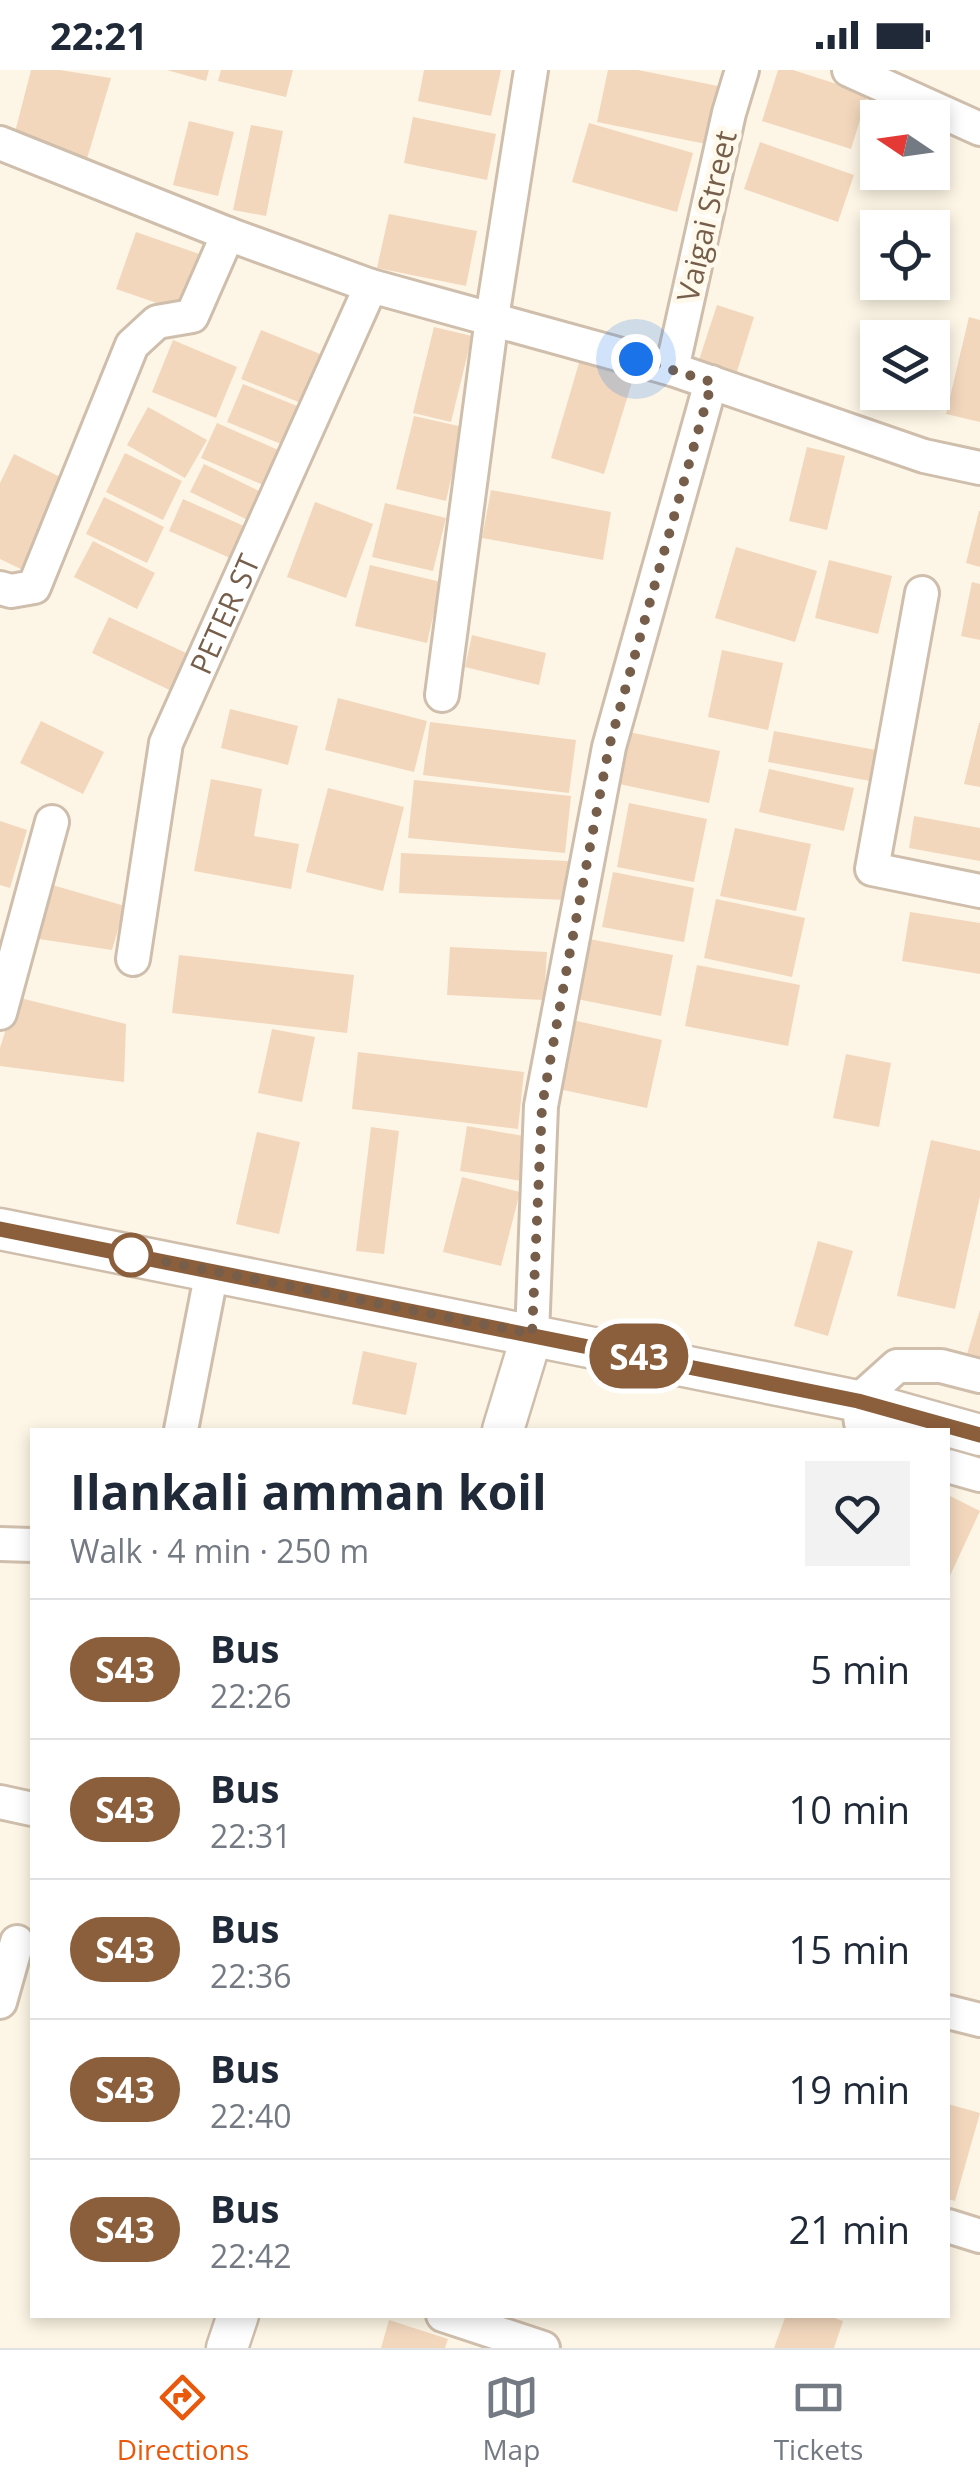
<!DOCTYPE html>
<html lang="en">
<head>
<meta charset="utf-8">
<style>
  body { margin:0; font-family:"Open Sans",sans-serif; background:#f2f2f3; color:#1f2937; height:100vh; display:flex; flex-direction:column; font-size:38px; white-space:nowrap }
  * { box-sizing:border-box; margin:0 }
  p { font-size:32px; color:#747a83 }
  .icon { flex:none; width:55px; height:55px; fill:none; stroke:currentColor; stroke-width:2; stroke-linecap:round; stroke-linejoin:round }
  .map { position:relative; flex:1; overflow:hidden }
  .sheet { position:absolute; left:30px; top:1358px; width:920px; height:890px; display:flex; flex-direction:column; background:#fff; border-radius:0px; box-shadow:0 5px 15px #0003 }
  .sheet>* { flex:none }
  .badge { padding:0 20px; border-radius:32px; font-size:35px; line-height:65px }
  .needle { width:65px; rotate:283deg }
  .fabs { position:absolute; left:860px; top:30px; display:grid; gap:20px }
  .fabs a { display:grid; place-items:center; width:90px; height:90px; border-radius:0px; background:#fff; box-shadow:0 5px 15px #0003; font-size:50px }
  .you { position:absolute; width:50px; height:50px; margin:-25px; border:8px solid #fff; border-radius:50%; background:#1a73e8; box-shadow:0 0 0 15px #1a73e833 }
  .map>.badge { position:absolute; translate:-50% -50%; box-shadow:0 0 0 5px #fff }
  .round { display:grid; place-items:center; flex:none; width:105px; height:105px; border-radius:0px; background:#f2f2f3 }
  .head { display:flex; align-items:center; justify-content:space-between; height:170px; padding:0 40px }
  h1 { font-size:48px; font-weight:700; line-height:75px }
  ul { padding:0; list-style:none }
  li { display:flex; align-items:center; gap:30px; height:140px; padding:0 40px; border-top:2px solid #e0e1e3 }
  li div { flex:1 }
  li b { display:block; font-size:38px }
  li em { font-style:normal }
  li .badge { min-width:110px; font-weight:700; text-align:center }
  .status { display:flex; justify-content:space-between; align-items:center; height:70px; padding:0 50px; background:#fff; direction:ltr }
  .status svg { height:28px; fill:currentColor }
  .menu { display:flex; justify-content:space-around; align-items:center; height:140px; border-top:2px solid #e0e1e3; background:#fff; font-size:28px; color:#747a83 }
  .menu a { display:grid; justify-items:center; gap:5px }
  .menu .selected { color:#ea580c }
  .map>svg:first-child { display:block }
</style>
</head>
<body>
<div class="status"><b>22:21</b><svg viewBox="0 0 49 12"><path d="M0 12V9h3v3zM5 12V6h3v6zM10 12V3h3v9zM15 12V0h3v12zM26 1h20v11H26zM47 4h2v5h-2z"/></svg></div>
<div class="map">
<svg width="980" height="2278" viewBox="0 0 980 2278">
  <rect width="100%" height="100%" fill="#fdf6e6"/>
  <!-- building -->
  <g fill="#f2d7bd">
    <path d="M31,0h29l51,8 -27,91 -72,-25z"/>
    <path d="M167,0h42l-3,11z"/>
    <path d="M221,0h72l-7,27 -68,-16z"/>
    <path d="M424,0h77l-10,46 -73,-15z"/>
    <path d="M608,0h30l80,16 -12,58 -109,-22z"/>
    <path d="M778,0h15l75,24 -17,55 -89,-28z"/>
    <path d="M413,47l83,17 -9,46 -83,-17z"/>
    <path d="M189,51l45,11 -16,64 -45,-11z"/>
    <path d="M589,53l104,30 -16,59 -105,-30z"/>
    <path d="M251,55l32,6 -17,85 -33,-6z"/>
    <path d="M760,72l94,33 -16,47 -94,-33z"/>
    <path d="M389,144l88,17 -11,55 -89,-18z"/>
    <path d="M136,162l72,25 -19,57 -73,-25z"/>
    <path d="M717,235l37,12 -19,61 -38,-12z"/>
    <path d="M969,247l11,3v102l-34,-8z"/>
    <path d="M434,257l38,9 -21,86 -38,-9z"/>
    <path d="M261,260l59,24 -19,49 -60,-24z"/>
    <path d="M173,270l64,27 -21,51 -64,-26z"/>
    <path d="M581,286l54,16 -31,102 -53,-16z"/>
    <path d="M243,314l59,24 -16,38 -59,-24z"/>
    <path d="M148,337l59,33 -22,38 -58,-33z"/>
    <path d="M414,346l49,11 -17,74 -50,-12z"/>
    <path d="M217,353l68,30 -15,35 -69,-30z"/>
    <path d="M807,377l38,9 -18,74 -38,-9z"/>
    <path d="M125,383l57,28 -19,39 -57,-28z"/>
    <path d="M14,384l58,29 -43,90 -29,-14v-76z"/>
    <path d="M204,394l61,30 -13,28 -62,-30z"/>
    <path d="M491,420l120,22 -8,48 -121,-22z"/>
    <path d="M104,427l60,30 -17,36 -61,-29z"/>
    <path d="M183,429l70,31 -14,32 -70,-31z"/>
    <path d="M315,432l58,22 -27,74 -59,-21z"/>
    <path d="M385,433l61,15 -13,53 -61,-14z"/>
    <path d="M979,441h1v56l-14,-4z"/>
    <path d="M93,471l62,32 -18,36 -63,-32z"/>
    <path d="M736,477l81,24 -22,71 -80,-24z"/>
    <path d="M829,490l63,16 -14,58 -63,-16z"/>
    <path d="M370,495l71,17 -14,61 -72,-17z"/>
    <path d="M972,512l8,2v56l-19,-4z"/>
    <path d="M109,547l90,42 -17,37 -90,-43z"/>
    <path d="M472,565l74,18 -7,32 -74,-18z"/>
    <path d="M722,580l61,13 -15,67 -60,-13z"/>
    <path d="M338,628l89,23 -13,51 -89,-22z"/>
    <path d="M230,639l68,17 -10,39 -67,-17z"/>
    <path d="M41,651l63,31 -21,42 -63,-31z"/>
    <path d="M430,652l146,18 -7,53 -146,-18z"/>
    <path d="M979,653h1v64l-16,-3z"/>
    <path d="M774,661l102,19 -6,31 -102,-19z"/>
    <path d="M629,662l91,19 -11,52 -90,-19z"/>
    <path d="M769,699l85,19 -10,43 -85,-19z"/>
    <path d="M211,709l51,10 -8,47 45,8 -8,45 -97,-18z"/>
    <path d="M414,710l157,16 -6,57 -157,-15z"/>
    <path d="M328,718l76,19 -21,84 -77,-19z"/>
    <path d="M629,733l78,16 -13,63 -77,-15z"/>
    <path d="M914,746l66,12v33l-71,-13z"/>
    <path d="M0,751l27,9 -17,58 -10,-3z"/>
    <path d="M735,758l76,16 -15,67 -76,-15z"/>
    <path d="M401,783l167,8 -1,39 -168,-7z"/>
    <path d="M613,802l81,16 -10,54 -82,-15z"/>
    <path d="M42,812l83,24 -13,44 -86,-13z"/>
    <path d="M716,829l89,19 -13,59 -88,-19z"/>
    <path d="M910,842l70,11v51l-78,-13z"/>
    <path d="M584,868l89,17 -12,61 -89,-18z"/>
    <path d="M450,877l97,5 -3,48 -97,-5z"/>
    <path d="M179,885l175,20 -7,58 -175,-20z"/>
    <path d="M697,895l103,20 -12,61 -103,-20z"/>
    <path d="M16,927l110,27 -2,58 -124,-16v-18z"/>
    <path d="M568,949l94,21 -15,68 -93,-20z"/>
    <path d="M272,959l43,8 -13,65 -44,-9z"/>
    <path d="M358,982l166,20 -6,57 -166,-20z"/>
    <path d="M846,984l45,9 -12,64 -46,-9z"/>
    <path d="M467,1056l62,11 -7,44 -62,-10z"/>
    <path d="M371,1057l28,4 -15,123 -28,-3z"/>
    <path d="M257,1062l43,10 -21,92 -43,-10z"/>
    <path d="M931,1070l49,11v45l-25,113 -58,-13z"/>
    <path d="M462,1107l58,15 -19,74 -58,-14z"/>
    <path d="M818,1171l35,10 -25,85 -34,-10z"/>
    <path d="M980,1240v47l-13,-3z"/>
    <path d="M363,1281l54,12 -11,52 -54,-11z"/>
    <path d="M948,1425l32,16 -32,69z"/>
    <path d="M948,2034l32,9 -25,88 -7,-2z"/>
    <path d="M786,2245h40l17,6 -9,27h-60z"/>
    <path d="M389,2250l59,19 -3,9h-64z"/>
  </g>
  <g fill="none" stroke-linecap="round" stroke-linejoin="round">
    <!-- minor casing -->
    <g stroke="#cfbeac" stroke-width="38">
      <g id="minor">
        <path d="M742,0l-13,43 -57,256 252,87 56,12"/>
        <path d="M849,0l131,59"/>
        <path d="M0,73l228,91 143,52 301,83"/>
        <path d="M0,518l11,3 23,-4 98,-242 25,-23 35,-6 36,-82"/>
        <path d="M922,523l-50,276 108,22"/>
        <path d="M442,625l50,-377 39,-248"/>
        <path id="s1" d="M133,889l33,-216 205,-457"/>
        <path d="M0,943l52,-191"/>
        <path d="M532,1265l9,-229 68,-359 102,-365"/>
        <path d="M181,1360l31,-159"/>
        <path d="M867,1360l-6,-7 -3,-22 39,-35h44l39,10"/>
        <path d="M948,1396l32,9"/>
        <path d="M0,1474l32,1"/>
        <path d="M0,1732l32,7"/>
        <path d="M0,1932l17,-60"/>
        <path d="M948,1942l32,8"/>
        <path d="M948,2156l32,10"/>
        <path d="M443,2245l100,33"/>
      </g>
    </g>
    <!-- tertiary casing -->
    <g stroke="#cfbeac" stroke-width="45">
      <g id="tertiary">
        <path d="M0,1159l858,172 122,34"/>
        <path d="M503,1360l29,-95"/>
        <path d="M227,2278l11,-33"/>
      </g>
    </g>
    <!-- minor -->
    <use href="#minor" stroke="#fff" stroke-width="32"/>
    <!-- tertiary -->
    <use href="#tertiary" stroke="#fff" stroke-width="40"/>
  </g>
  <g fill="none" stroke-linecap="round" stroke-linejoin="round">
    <!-- line casing -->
    <g stroke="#fff" stroke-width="22">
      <path id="line" d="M0,1159l858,172 122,34"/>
    </g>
    <!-- line -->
    <use href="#line" stroke="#8b5e3c" stroke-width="15"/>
    <!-- walk -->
    <path stroke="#765e4a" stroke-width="10" stroke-dasharray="0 18" d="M131,1185l401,79 10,-228 26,-144 41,-215 103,-365 -76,-23"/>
  </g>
  <!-- markers -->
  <circle fill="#fff" stroke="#8b5e3c" stroke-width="5" cx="131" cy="1185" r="20"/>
  <g text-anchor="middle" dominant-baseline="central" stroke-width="10" stroke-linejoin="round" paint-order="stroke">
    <!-- street labels -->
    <g font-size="30" fill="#765e4a" stroke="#fff9ec">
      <text transform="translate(706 146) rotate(-77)">Vaigai Street</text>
      <text stroke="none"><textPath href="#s1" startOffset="360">PETER ST</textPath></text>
    </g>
  </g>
</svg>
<div class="fabs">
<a><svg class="needle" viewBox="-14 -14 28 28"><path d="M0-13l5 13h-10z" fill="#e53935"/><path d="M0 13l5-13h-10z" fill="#747a83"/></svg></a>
<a><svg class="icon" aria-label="locate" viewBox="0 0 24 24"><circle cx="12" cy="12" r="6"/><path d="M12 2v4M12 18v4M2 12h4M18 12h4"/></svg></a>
<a><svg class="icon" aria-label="layers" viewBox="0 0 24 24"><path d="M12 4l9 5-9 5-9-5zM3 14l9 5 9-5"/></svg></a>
</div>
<div class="you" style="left:636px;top:289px"></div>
<b class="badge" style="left:639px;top:1286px;background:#8b5e3c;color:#fff">S43</b>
<section class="sheet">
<div class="head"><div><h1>Ilankali amman koil</h1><p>Walk · 4 min · 250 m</p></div><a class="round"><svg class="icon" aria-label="heart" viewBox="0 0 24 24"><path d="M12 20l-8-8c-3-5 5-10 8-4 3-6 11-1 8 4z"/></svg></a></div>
<ul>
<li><span class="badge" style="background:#8b5e3c;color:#fff">S43</span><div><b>Bus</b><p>22:26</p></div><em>5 min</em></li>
<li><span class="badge" style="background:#8b5e3c;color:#fff">S43</span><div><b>Bus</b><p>22:31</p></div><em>10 min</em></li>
<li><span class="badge" style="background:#8b5e3c;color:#fff">S43</span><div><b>Bus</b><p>22:36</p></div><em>15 min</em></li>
<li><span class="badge" style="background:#8b5e3c;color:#fff">S43</span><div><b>Bus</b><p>22:40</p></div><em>19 min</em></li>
<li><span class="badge" style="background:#8b5e3c;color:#fff">S43</span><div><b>Bus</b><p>22:42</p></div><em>21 min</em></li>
</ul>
</section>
</div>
<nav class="menu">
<a class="selected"><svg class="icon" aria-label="directions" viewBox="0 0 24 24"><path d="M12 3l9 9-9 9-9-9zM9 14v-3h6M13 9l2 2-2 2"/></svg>Directions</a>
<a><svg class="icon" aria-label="map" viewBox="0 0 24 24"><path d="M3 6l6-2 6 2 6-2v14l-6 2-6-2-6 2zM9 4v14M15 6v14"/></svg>Map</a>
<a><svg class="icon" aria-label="tickets" viewBox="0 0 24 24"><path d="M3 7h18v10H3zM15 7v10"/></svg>Tickets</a>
</nav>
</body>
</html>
